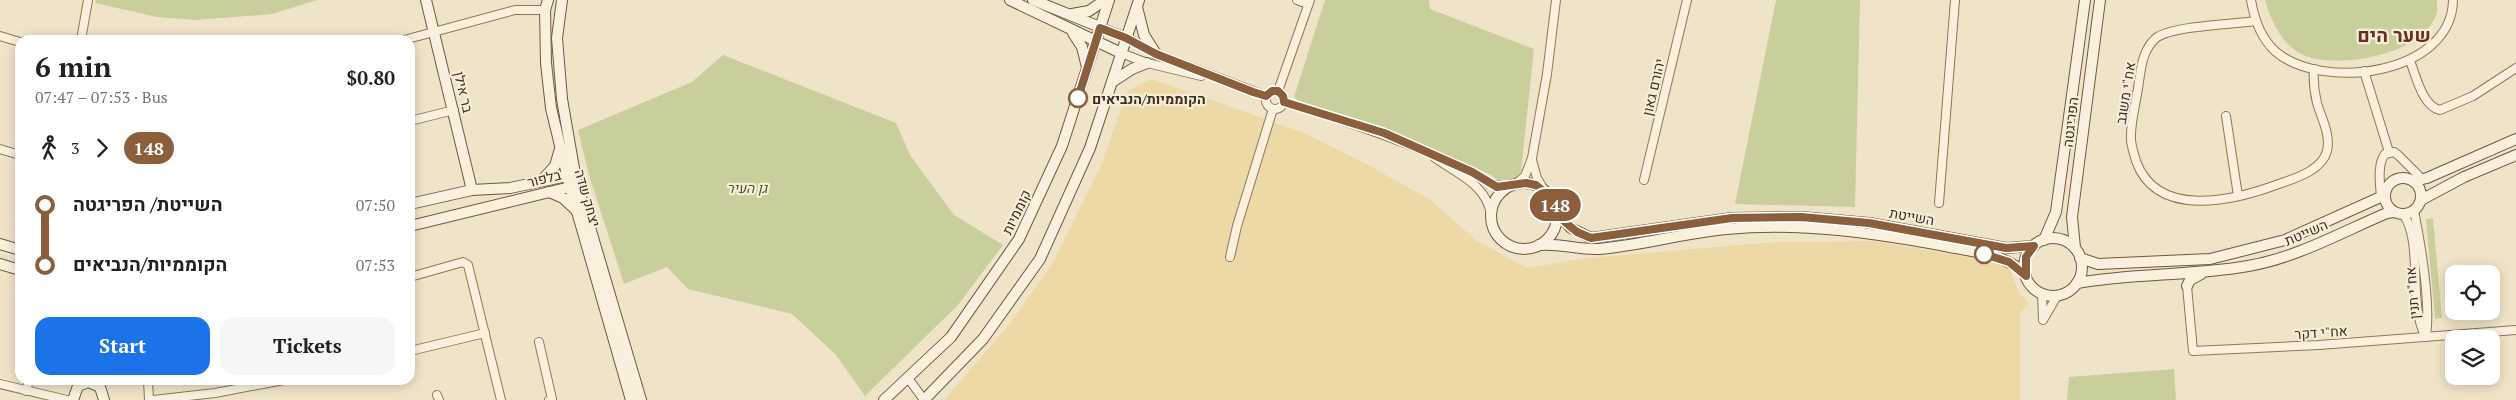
<!DOCTYPE html>
<html lang="en">
<head>
<meta charset="utf-8">
<style>
  body { margin:0; font-family:"PT Serif",Heebo,serif; background:#f6f6f6; color:#202124; height:100vh; display:flex; flex-direction:column; font-size:19px; white-space:nowrap }
  * { box-sizing:border-box; margin:0 }
  p { font-size:16px; color:#757577 }
  .icon { flex:none; width:28px; height:28px; fill:none; stroke:currentColor; stroke-width:2; stroke-linecap:round; stroke-linejoin:round }
  .map { position:relative; flex:1; overflow:hidden }
  .details { position:absolute; left:15px; top:35px; width:400px; height:350px; display:flex; flex-direction:column; background:#fff; border-radius:15px; box-shadow:0 2px 12px #0003 }
  .details>* { flex:none }
  .badge { padding:0 10px; border-radius:16px; font-size:18px; line-height:32px }
  .controls { position:absolute; left:2445px; top:265px; display:grid; gap:10px }
  .controls a { display:grid; place-items:center; width:55px; height:55px; border-radius:10px; background:#fff; box-shadow:0 2px 12px #0003; font-size:25px }
  .map>.badge { position:absolute; translate:-50% -50%; box-shadow:0 0 0 2px #fff }
  .legs { display:flex; align-items:center; gap:8px; height:55px; padding:0 20px; font-size:16px }
  .legs p { margin-inline-start:auto }
  .headline { display:flex; align-items:center; justify-content:space-between; height:85px; padding:0 20px }
  h1 { font-size:28px; font-weight:800; line-height:38px }
  .action { display:flex; gap:10px; margin-top:auto; padding:10px 20px }
  .action a { flex:1; height:58px; border-radius:15px; background:#1a73e8; color:#fff; font-size:20px; font-weight:800; line-height:58px; text-align:center }
  .action a+a { background:#f6f6f6; color:#202124 }
  ul { padding:0 20px; list-style:none }
  li { display:flex; align-items:center; gap:18px; height:60px; font-size:19px }
  li i { display:grid; place-items:center; width:8px; height:100%; margin:0 6px; background:currentColor }
  li i::after { content:''; width:12px; height:12px; margin:-6px; border:4px solid; border-radius:50%; background:#fff }
  li p { margin-inline-start:auto }
  li:first-child i { background:linear-gradient(#0000 50%,currentColor 0) }
  li:last-child i { background:linear-gradient(currentColor 50%,#0000 0) }
  .map>svg:first-child { display:block }
</style>
</head>
<body>
<div class="map">
<svg width="2516" height="400" viewBox="0 0 2516 400">
  <rect width="100%" height="100%" fill="#f0e4c8"/>
  <!-- green -->
  <g fill="#c9cf9b">
    <path d="M96,0h221l-45,14 -77,6 -38,-3 -62,-14z"/>
    <path d="M1325,0h104l1,9 104,40 -13,123 -8,8 -12,2 -10,-7 -79,-35 -113,-39 -5,-4z"/>
    <path d="M1776,0h84l-5,207 -120,-3z"/>
    <path d="M2265,0h172c0,5 1,11 -1,15 -13,40 -99,55 -133,40 -21,-10 -32,-34 -38,-55z"/>
    <path d="M723,55l173,68 14,32 44,60 49,30 -45,60 -93,91 -29,-41 -44,-41 -104,-25 -21,-22 -43,17 -35,-109 -11,-45 114,-48z"/>
    <path d="M2433,218l9,100 -7,1 -9,-100z"/>
    <path d="M2174,369l2,31h-109l2,-23z"/>
  </g>
  <!-- sand -->
  <path fill="#ecd9a5" d="M1152,79l150,53 64,32 63,35 48,42 50,27 60,-10 189,-16 97,-1 135,23 10,27 11,13 -9,8v88h-1076l65,-75 43,-61 49,-99 27,-75z"/>
  <g fill="none" stroke-linecap="round" stroke-linejoin="round">
    <!-- street casing -->
    <g stroke="#8d765c" stroke-width="10">
      <g id="street">
        <path d="M1297,0l11,4"/>
        <path d="M2251,0c3,18 10,38 24,51 46,41 177,24 178,-51"/>
        <path d="M2256,21c-22,3 -85,5 -100,17 -16,14 -15,36 -19,56 -2,13 -6,28 -6,41 -1,9 3,18 5,26 21,58 96,40 140,24 17,-6 46,-14 51,-34 4,-16 -6,-34 -10,-48 -3,-12 -4,-22 -3,-34"/>
        <path d="M1100,27l26,10 30,17 110,42"/>
        <path d="M0,36l20,6"/>
        <path d="M81,40l7,-40"/>
        <path d="M404,40l111,-30h30"/>
        <path d="M1121,53l26,10 54,13"/>
        <path d="M2410,61c6,14 12,45 30,49l33,-14 43,-28"/>
        <path d="M2364,71l25,81"/>
        <circle cx="1275" cy="100" r="9"/>
        <path d="M1278,91l32,-91"/>
        <path d="M1284,102c63,19 124,40 184,68 14,6 25,18 41,17"/>
        <path d="M2226,116l12,80"/>
        <path d="M410,121l44,-11"/>
        <path d="M0,149l20,6"/>
        <path d="M1435,158c23,16 52,27 56,57"/>
        <path d="M1532,160l5,18 7,12"/>
        <path d="M1644,180l43,-180"/>
        <path d="M1516,184l9,-8 7,-18 15,-84 9,-74"/>
        <path d="M2381,197c-1,-13 -4,-33 4,-43l9,-2 4,3 24,24"/>
        <path d="M1939,203l16,-203"/>
        <path d="M2414,211c7,35 17,91 12,126"/>
        <path d="M2403,214c21,28 4,91 23,123"/>
        <path d="M1230,257l7,-31 36,-117"/>
        <path d="M410,277l53,-15 5,3 33,135"/>
        <path d="M2187,286l6,65 126,-6 197,-15"/>
        <path d="M2042,294l1,25"/>
        <path d="M2043,320l14,-24"/>
        <path d="M539,342l13,57 -3,1"/>
        <path d="M410,351l75,-18"/>
        <path d="M908,378l16,22"/>
        <path d="M148,380l1,20"/>
        <path d="M0,384l67,16"/>
        <path d="M26,391l3,-11"/>
        <path d="M437,395l2,5"/>
        <path d="M153,400l62,-7 69,-13"/>
      </g>
    </g>
    <!-- secondary casing -->
    <g stroke="#6f573f" stroke-width="12">
      <g id="secondary">
        <path d="M426,0l46,190"/>
        <path d="M548,0l-3,10 1,53 5,45 19,79 61,213"/>
        <path d="M562,0l-5,38 5,61 14,81 65,220"/>
        <path d="M1010,0l111,53"/>
        <path d="M1033,0l67,27"/>
        <path d="M1137,7l7,28 12,19"/>
        <path d="M1072,14l17,-3 16,-11"/>
        <path d="M1073,33l9,14 5,20"/>
        <path d="M1112,82l20,-13 15,-6"/>
        <circle cx="2403" cy="196" r="18"/>
        <path d="M542,180l13,-14 5,-17"/>
        <path d="M2414,181l13,-3 89,-39"/>
        <circle cx="1524" cy="216" r="33"/>
        <path d="M549,192l14,6 13,12"/>
        <path d="M2421,200l43,-23 52,-22"/>
        <path d="M410,204l62,-14 38,-2 57,-12 6,3"/>
        <path d="M1556,211l15,17 20,10 141,-20 69,-1 68,6 137,25 28,-2"/>
        <path d="M410,226l160,-39 4,-5"/>
        <circle cx="2053" cy="267" r="29"/>
        <path d="M2044,240l12,-28 29,-212"/>
        <path d="M0,244l20,6"/>
        <path d="M1539,245c21,-2 40,5 60,4 43,-4 85,-16 128,-20 75,-7 149,4 223,18 25,5 58,7 76,29"/>
        <path d="M2075,248l-3,-31 28,-217"/>
        <path d="M2080,258l18,6 112,-5 75,-19 100,-45"/>
        <path d="M0,264l20,6"/>
        <path d="M2077,283c57,-10 115,-7 171,-17 48,-8 94,-34 139,-53l7,-1"/>
        <path d="M2187,286l3,-6 11,-6"/>
        <path d="M73,400l5,-14 10,-4 12,5 4,13"/>
        <path d="M884,400l67,-63 68,-98 43,-93 47,-146"/>
        <path d="M924,400l59,-61 57,-80 50,-111 49,-148"/>
      </g>
    </g>
    <!-- street -->
    <use href="#street" stroke="#faf1dc" stroke-width="8"/>
    <!-- secondary -->
    <use href="#secondary" stroke="#faf1dc" stroke-width="10"/>
  </g>
  <g fill="none" stroke-linecap="round" stroke-linejoin="round">
    <!-- line-1 casing -->
    <g stroke="#fff" stroke-width="11">
      <path id="line-1" d="M1078,98l22,-70 26,10 30,16 97,38 13,4 6,-5h6l5,5 1,6 100,31 88,39 25,15 29,-4 10,2 15,12 5,13 9,12 12,10 14,6 141,-20 69,-1 68,6 137,25 28,-2 -8,11v19l-17,-14 -25,-8"/>
    </g>
    <!-- line-1 -->
    <use href="#line-1" stroke="#8b5e3c" stroke-width="8"/>
  </g>
  <!-- markers -->
  <g fill="#fff" stroke="#8b5e3c" stroke-width="2.5">
    <circle cx="1078" cy="98" r="9"/>
    <circle cx="1984" cy="254" r="9"/>
  </g>
  <g text-anchor="middle" dominant-baseline="central" stroke-width="4.5" stroke-linejoin="round" paint-order="stroke">
    <!-- street labels -->
    <g font-size="14" fill="#3d2e20" stroke="#f7eed8">
      <text transform="translate(1653 87) rotate(-77)">יהורם גאון</text>
      <text transform="translate(464 92) rotate(77)">בר אילן</text>
      <text transform="translate(2125 93) rotate(-81)">אח"י משגב</text>
      <text transform="translate(2070 122) rotate(-83)">הפריגטה</text>
      <text transform="translate(544 178) rotate(-14)">בלפור</text>
      <text transform="translate(588 198) rotate(74)">יצחק שדה</text>
      <text transform="translate(1016 212) rotate(-64)">קוממיות</text>
      <text transform="translate(1912 216) rotate(10)">השייטת</text>
      <text transform="translate(2306 232) rotate(-23)">השייטת</text>
      <text transform="translate(2412 293) rotate(-95)">אח"י תנין</text>
      <text transform="translate(2321 332) rotate(-4)">אח"י דקר</text>
    </g>
    <!-- stop labels -->
    <g font-size="14" font-weight="bold" fill="#3d2e20" stroke="#f7eed8" text-anchor="start">
      <text x="1092" y="98">הקוממיות/הנביאים</text>
    </g>
    <!-- park labels -->
    <g font-size="14" font-style="italic" fill="#4d5a26" stroke="#f7eed8">
      <text x="747" y="187">גן העיר</text>
    </g>
    <!-- district labels -->
    <g font-size="19" font-weight="bold" fill="#6b2e1e" stroke="#f7eed8">
      <text x="2394" y="34">שער הים</text>
    </g>
  </g>
</svg>
<div class="controls">
<a><svg class="icon" aria-label="locate" viewBox="0 0 24 24"><circle cx="12" cy="12" r="6"/><path d="M12 2v4M12 18v4M2 12h4M18 12h4"/></svg></a>
<a><svg class="icon" aria-label="layers" viewBox="0 0 24 24"><path d="M12 4l9 5-9 5-9-5zM3 14l9 5 9-5"/></svg></a>
</div>
<b class="badge" style="left:1555px;top:205px;background:#8b5e3c;color:#fff">148</b>
<section class="details">
<div class="headline"><div><h1>6 min</h1><p>07:47 – 07:53 · Bus</p></div><b>$0.80</b></div>
<div class="legs"><svg class="icon" aria-label="walk" viewBox="0 0 24 24"><circle cx="13" cy="4" r="2"/><path d="M13 8l-2 6 4 7M11 14l-3 7M7 12l3-4h3l4 4"/></svg>3<svg class="icon" aria-label="forward" viewBox="0 0 24 24"><path d="M9 5l7 7-7 7"/></svg><b class="badge" style="background:#8b5e3c;color:#fff">148</b></div>
<ul>
<li><i style="color:#8b5e3c"></i><b>השייטת/ הפריגטה</b><p>07:50</p></li>
<li><i style="color:#8b5e3c"></i><b>הקוממיות/הנביאים</b><p>07:53</p></li>
</ul>
<div class="action"><a>Start</a><a>Tickets</a></div>
</section>
</div>
</body>
</html>
